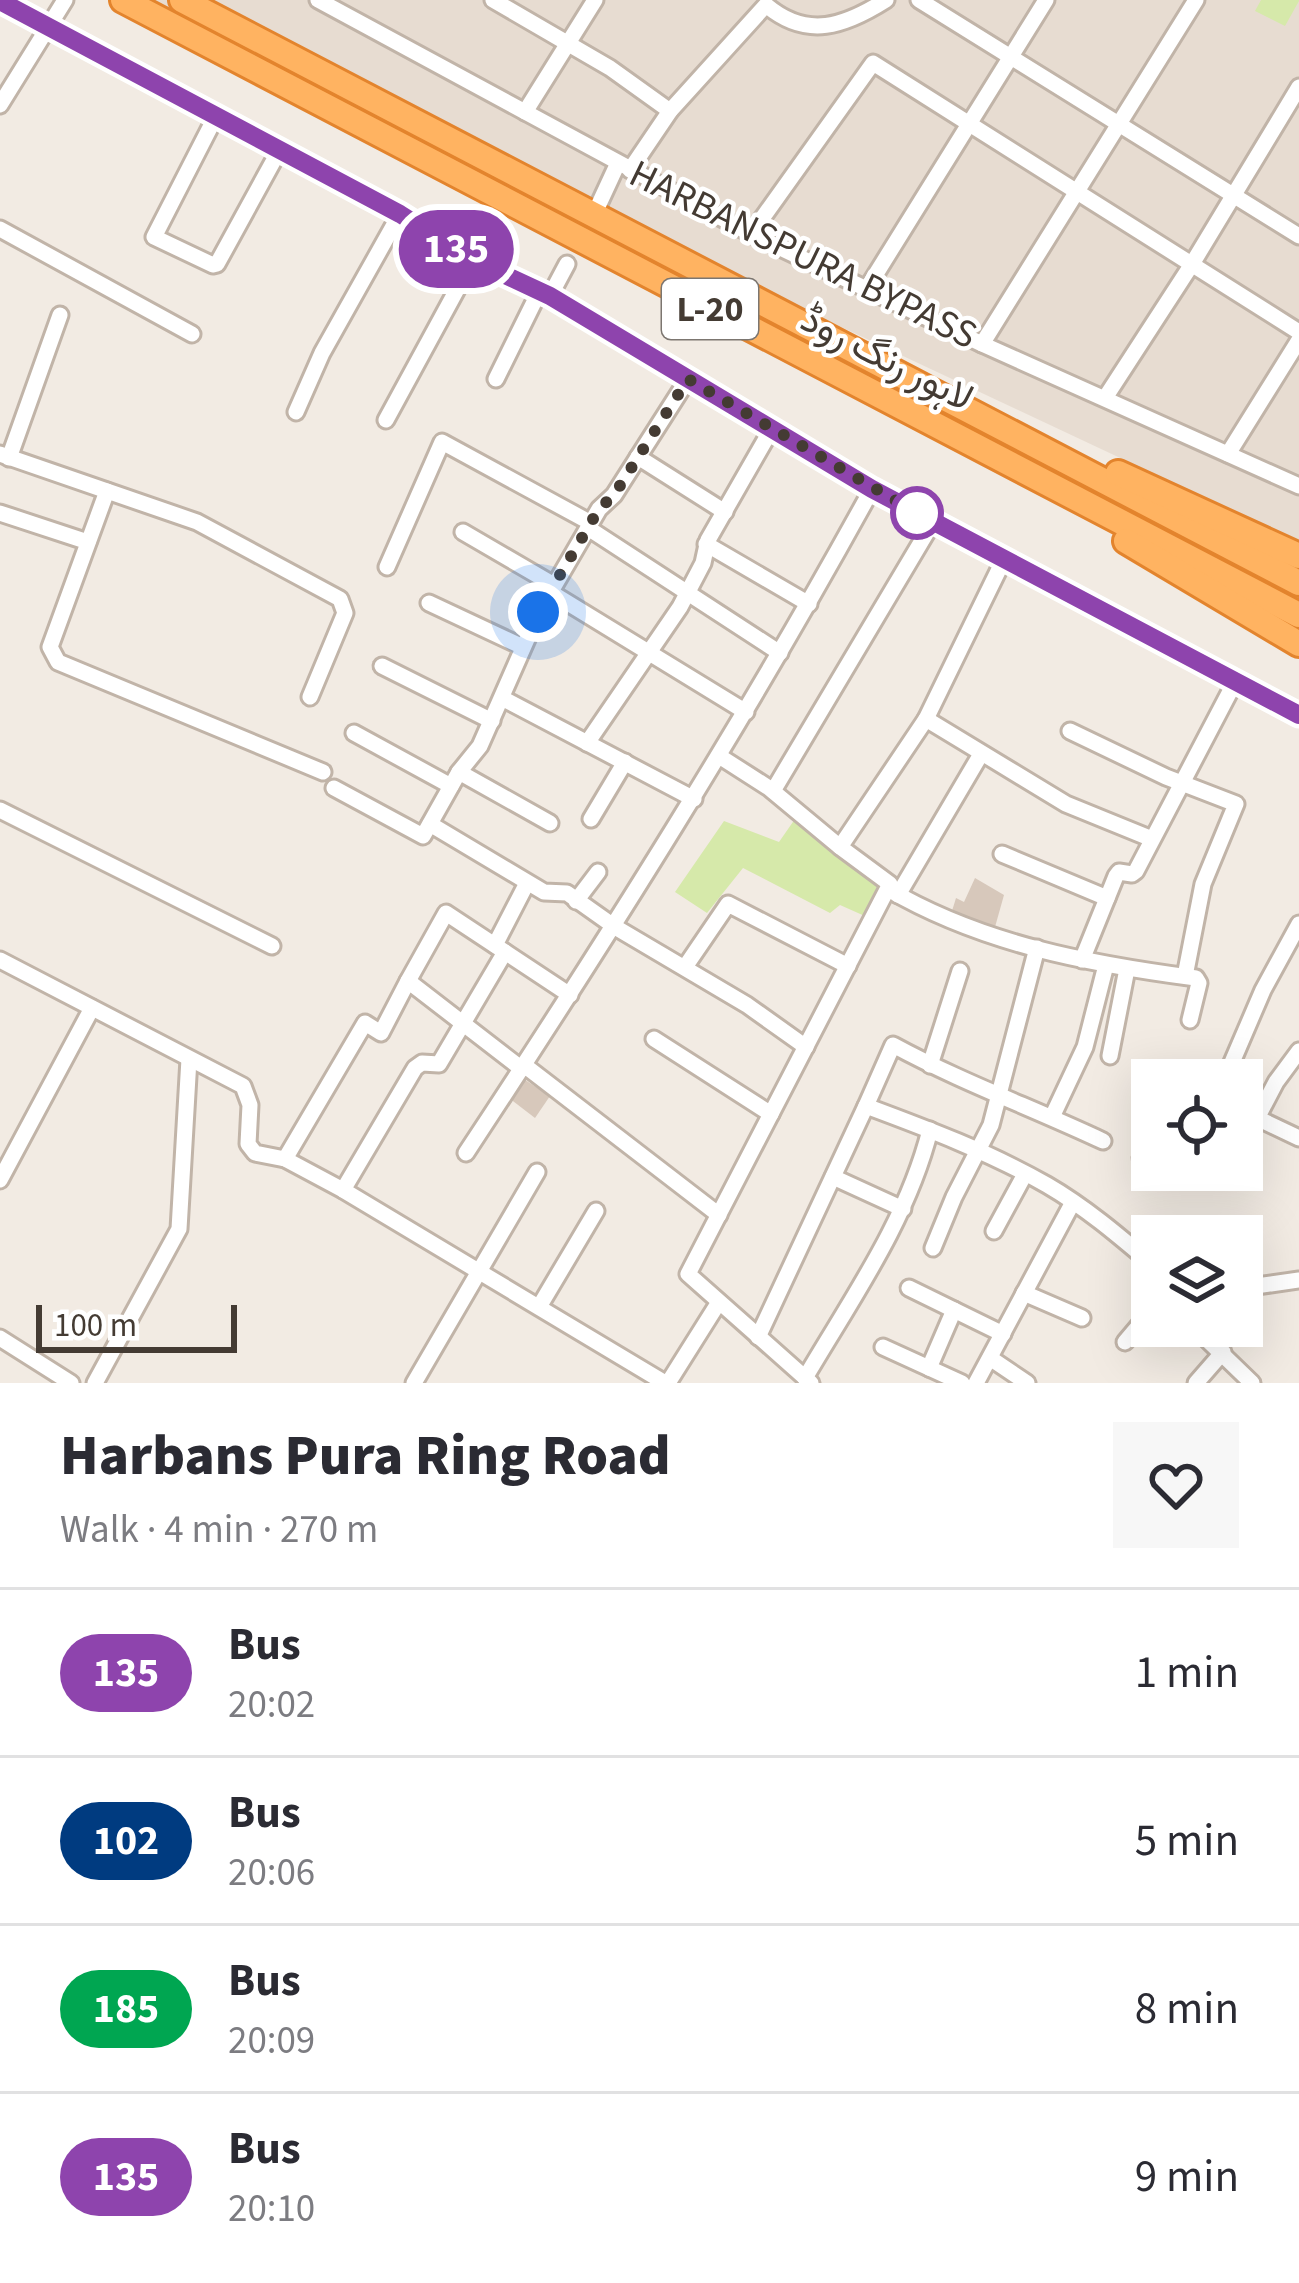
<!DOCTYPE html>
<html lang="en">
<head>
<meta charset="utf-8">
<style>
  body { margin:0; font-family:"Source Sans 3",Vazirmatn,sans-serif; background:#f7f7f7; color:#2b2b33; height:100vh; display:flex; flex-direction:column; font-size:45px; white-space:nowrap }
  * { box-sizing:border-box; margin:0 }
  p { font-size:39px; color:#7c7c81 }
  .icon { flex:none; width:66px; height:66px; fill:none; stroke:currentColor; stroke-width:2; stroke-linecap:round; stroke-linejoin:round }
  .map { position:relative; height:1383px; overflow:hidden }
  .panel { display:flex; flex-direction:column; background:#fff; flex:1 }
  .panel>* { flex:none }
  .badge { padding:0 24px; border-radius:39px; font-size:42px; line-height:78px }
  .buttons { position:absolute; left:1131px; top:1059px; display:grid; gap:24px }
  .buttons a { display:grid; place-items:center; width:132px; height:132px; border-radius:0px; background:#fff; box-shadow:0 12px 48px #0002; font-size:60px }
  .scale { position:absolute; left:36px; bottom:30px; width:201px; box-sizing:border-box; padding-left:12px; border:6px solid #443b33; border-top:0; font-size:33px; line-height:42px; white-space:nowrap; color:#443b33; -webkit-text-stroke:9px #fff; paint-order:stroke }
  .you { position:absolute; width:60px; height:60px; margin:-30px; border:9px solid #fff; border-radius:50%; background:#1a73e8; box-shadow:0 0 0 18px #1a73e833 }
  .map>.badge { position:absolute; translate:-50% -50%; box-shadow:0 0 0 6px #fff }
  .round { display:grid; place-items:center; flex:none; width:126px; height:126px; border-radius:0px; background:#f7f7f7 }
  .head { display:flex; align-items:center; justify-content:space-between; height:204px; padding:0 60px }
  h1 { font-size:57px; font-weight:800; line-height:90px }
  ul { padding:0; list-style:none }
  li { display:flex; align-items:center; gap:36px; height:168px; padding:0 60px; border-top:3px solid #e1e1e2 }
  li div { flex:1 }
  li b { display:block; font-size:45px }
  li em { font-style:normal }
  li .badge { min-width:132px; font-weight:700; text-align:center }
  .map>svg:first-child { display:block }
</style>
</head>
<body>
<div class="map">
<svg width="1299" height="1383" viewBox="0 0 1299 1383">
  <rect width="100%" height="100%" fill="#f2ebe3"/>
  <!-- residential -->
  <path fill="#e7dcd1" d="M145,0h1154v542z"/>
  <!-- green -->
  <g fill="#d6e9aa">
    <path d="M1261,0h38v1l-14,25 -30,-15z"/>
    <path d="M795,819l86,69 -14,29 -27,-12 -10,8 -87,-45 -36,45 -32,-21 49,-71 55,21z"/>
  </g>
  <!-- building -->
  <g fill="#d7c8bb">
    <path d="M975,878l29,17 -9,32 -43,-16 4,-13 8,4z"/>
    <path d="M522,1078l28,18 -15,22 -26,-20z"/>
  </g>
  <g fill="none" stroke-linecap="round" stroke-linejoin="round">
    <!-- minor casing -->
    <g stroke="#c1b4a8" stroke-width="21">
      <g id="minor">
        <path d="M318,0l433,234 231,110 317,142"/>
        <path d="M493,0l117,68 60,43"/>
        <path d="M919,0l380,236"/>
        <path d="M0,1l400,213 73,46 77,36 322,193 427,226"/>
        <path d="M0,105l65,-105"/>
        <path d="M525,112l70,-112"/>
        <path d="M217,114l-63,123 59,28 4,-1 63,-115"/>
        <path d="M630,170l40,-59 96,-106c41,35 79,21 120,-5"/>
        <path d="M599,204l19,-41"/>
        <path d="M0,229l192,105"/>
        <path d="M751,234l122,-171 426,269"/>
        <path d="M866,290l180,-290"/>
        <path d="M550,296l17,-32"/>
        <path d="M982,344l214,-344"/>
        <path d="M496,379l44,-89"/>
        <path d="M1105,398l87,-134 107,-177"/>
        <path d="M296,412l26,-59 78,-139"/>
        <path d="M386,420l87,-160"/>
        <path d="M0,454l197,68 143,77 5,14 -35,84"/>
        <path d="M1228,454l71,-114"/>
        <path d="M638,457l87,55"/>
        <path d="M9,458l51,-143"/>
        <path d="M107,491l-57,156 8,15 265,110"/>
        <path d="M0,513l88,29"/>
        <path d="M588,528l192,125"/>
        <path d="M463,532l91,53"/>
        <path d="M706,544l103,60"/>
        <path d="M387,567l55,-125 149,81"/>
        <path d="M550,592l196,120"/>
        <path d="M429,603l94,44"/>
        <path d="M382,666l110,55"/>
        <path d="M502,698l192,101"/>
        <path d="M926,719l140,85 86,35"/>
        <path d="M1070,731l96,46 70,27 -33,80 -18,92"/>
        <path d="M354,733l97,53"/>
        <path d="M587,743l93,-136 23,-44 5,-23 63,-110"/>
        <path d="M719,756l50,32 71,59"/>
        <path d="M459,772l91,51"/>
        <path d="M334,788l89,48 36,-64 21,-26 59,-134 60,-103 15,-14 74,-116"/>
        <path d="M773,791l160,-269"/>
        <path d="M0,810l272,136"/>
        <path d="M591,819l34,-57"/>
        <path d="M430,824l114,68 23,1 48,34 132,78 59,42"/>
        <path d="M1002,854l105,44"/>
        <path d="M888,889c94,55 201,75 308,89l3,5 -9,37"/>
        <path d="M898,895l83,-141"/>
        <path d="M576,901l22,-29"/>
        <path d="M495,945l32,-62"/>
        <path d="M0,960l243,126 7,19 -2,39 7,9 30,6 58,31 322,193"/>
        <path d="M1082,960l34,-84 3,-4 13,2 4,-3 100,-191"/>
        <path d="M685,967l43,-63 120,62"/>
        <path d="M408,981l38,-68 124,82"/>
        <path d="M654,1039l117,75"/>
        <path d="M1110,1056l17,-87"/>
        <path d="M524,1065l195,150"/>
        <path d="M930,1065l30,-94"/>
        <path d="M1227,1074l36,-84 36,-66"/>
        <path d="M866,1106l27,-61c68,37 140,63 210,96"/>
        <path d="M1052,1117l33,-70 21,-82"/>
        <path d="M1257,1118l42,20"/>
        <path d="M1242,1147l34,-65 23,-31"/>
        <path d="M466,1153c143,-217 281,-436 406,-664"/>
        <path d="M1141,1158l11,1"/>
        <path d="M285,1159l80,-136 16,10 27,-52 114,88"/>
        <path d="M833,1177l70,32"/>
        <path d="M0,1180l92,-172"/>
        <path d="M343,1190l72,-122 7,-5 17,1 66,-112"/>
        <path d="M994,1231l31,-57"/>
        <path d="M933,1248l21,-51 37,-72 46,-177"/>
        <path d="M909,1288l94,46"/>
        <path d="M1242,1288l57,-8"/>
        <path d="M1024,1293l58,25"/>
        <path d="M539,1307l57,-96"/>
        <path d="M1193,1326l59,57"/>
        <path d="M758,1337l108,-231c62,23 123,46 181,79 38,22 72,51 105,79"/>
        <path d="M0,1338l71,45"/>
        <path d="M1125,1342l27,-32"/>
        <path d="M883,1347l79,36"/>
        <path d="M990,1358l37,25"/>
        <path d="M929,1368l25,-58"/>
        <path d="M805,1378c47,-80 102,-157 125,-248"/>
        <path d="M95,1383l84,-154 10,-170"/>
        <path d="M414,1383l123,-211"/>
        <path d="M668,1383l51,-81"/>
        <path d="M811,1383l-123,-109 202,-390 -50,-37 86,-128 79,-162"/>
        <path d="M976,1383l97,-181"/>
        <path d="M1196,1383l27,-31"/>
      </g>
    </g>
    <!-- highway casing -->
    <g stroke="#e3842d" stroke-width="30">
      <g id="highway">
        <path d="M123,0l1176,615"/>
        <path d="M182,0l1117,583"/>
        <path d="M1118,473l181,83"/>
        <path d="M1126,541l173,103"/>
      </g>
    </g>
    <!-- minor -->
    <use href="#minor" stroke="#fff" stroke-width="15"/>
    <!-- highway -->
    <use href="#highway" stroke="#ffb361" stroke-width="24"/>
  </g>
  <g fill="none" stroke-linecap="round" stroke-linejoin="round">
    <!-- line casing -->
    <g stroke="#fff" stroke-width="27">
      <path id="line" d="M0,1l400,213 73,46 77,36 322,193 427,226"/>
    </g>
    <!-- line -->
    <use href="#line" stroke="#8e44ad" stroke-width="18"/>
    <!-- walk -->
    <path stroke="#443b33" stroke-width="12" stroke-dasharray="0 21.6" d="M538,612l61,-103 15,-14 74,-116 229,134"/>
  </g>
  <!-- markers -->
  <circle fill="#fff" stroke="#8e44ad" stroke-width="6" cx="917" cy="513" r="24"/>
  <g text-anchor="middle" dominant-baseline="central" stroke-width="9" stroke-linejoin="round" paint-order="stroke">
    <!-- shield labels -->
    <rect fill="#fff" stroke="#7c7670" stroke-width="3" x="662" y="279" width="96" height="60" rx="9"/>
    <g font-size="36" font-weight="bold" fill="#443b33">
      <text x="710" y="309">L-20</text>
    </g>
    <!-- street labels -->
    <g font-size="39" fill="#443b33" stroke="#fff">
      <text transform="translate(803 255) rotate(26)">HARBANSPURA BYPASS</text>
      <text transform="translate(887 359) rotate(27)">لاہور رنگ روڈ</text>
    </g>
  </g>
</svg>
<div class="buttons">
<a><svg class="icon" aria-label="locate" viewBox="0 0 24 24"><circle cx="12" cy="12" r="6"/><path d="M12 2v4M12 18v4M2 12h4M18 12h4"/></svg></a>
<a><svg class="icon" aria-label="layers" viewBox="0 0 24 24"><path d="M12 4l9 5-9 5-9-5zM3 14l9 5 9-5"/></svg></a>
</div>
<div class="scale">100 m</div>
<div class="you" style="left:538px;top:612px"></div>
<b class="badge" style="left:456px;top:249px;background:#8e44ad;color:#fff">135</b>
</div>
<section class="panel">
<div class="head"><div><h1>Harbans Pura Ring Road</h1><p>Walk · 4 min · 270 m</p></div><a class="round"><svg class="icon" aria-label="heart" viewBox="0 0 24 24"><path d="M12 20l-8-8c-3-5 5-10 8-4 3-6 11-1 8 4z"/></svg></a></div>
<ul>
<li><span class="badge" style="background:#8e44ad;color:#fff">135</span><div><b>Bus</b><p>20:02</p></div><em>1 min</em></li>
<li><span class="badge" style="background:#003b80;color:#fff">102</span><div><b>Bus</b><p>20:06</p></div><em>5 min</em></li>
<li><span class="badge" style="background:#00a651;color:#fff">185</span><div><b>Bus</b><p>20:09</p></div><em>8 min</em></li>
<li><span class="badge" style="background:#8e44ad;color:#fff">135</span><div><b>Bus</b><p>20:10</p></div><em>9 min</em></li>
</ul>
</section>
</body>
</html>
